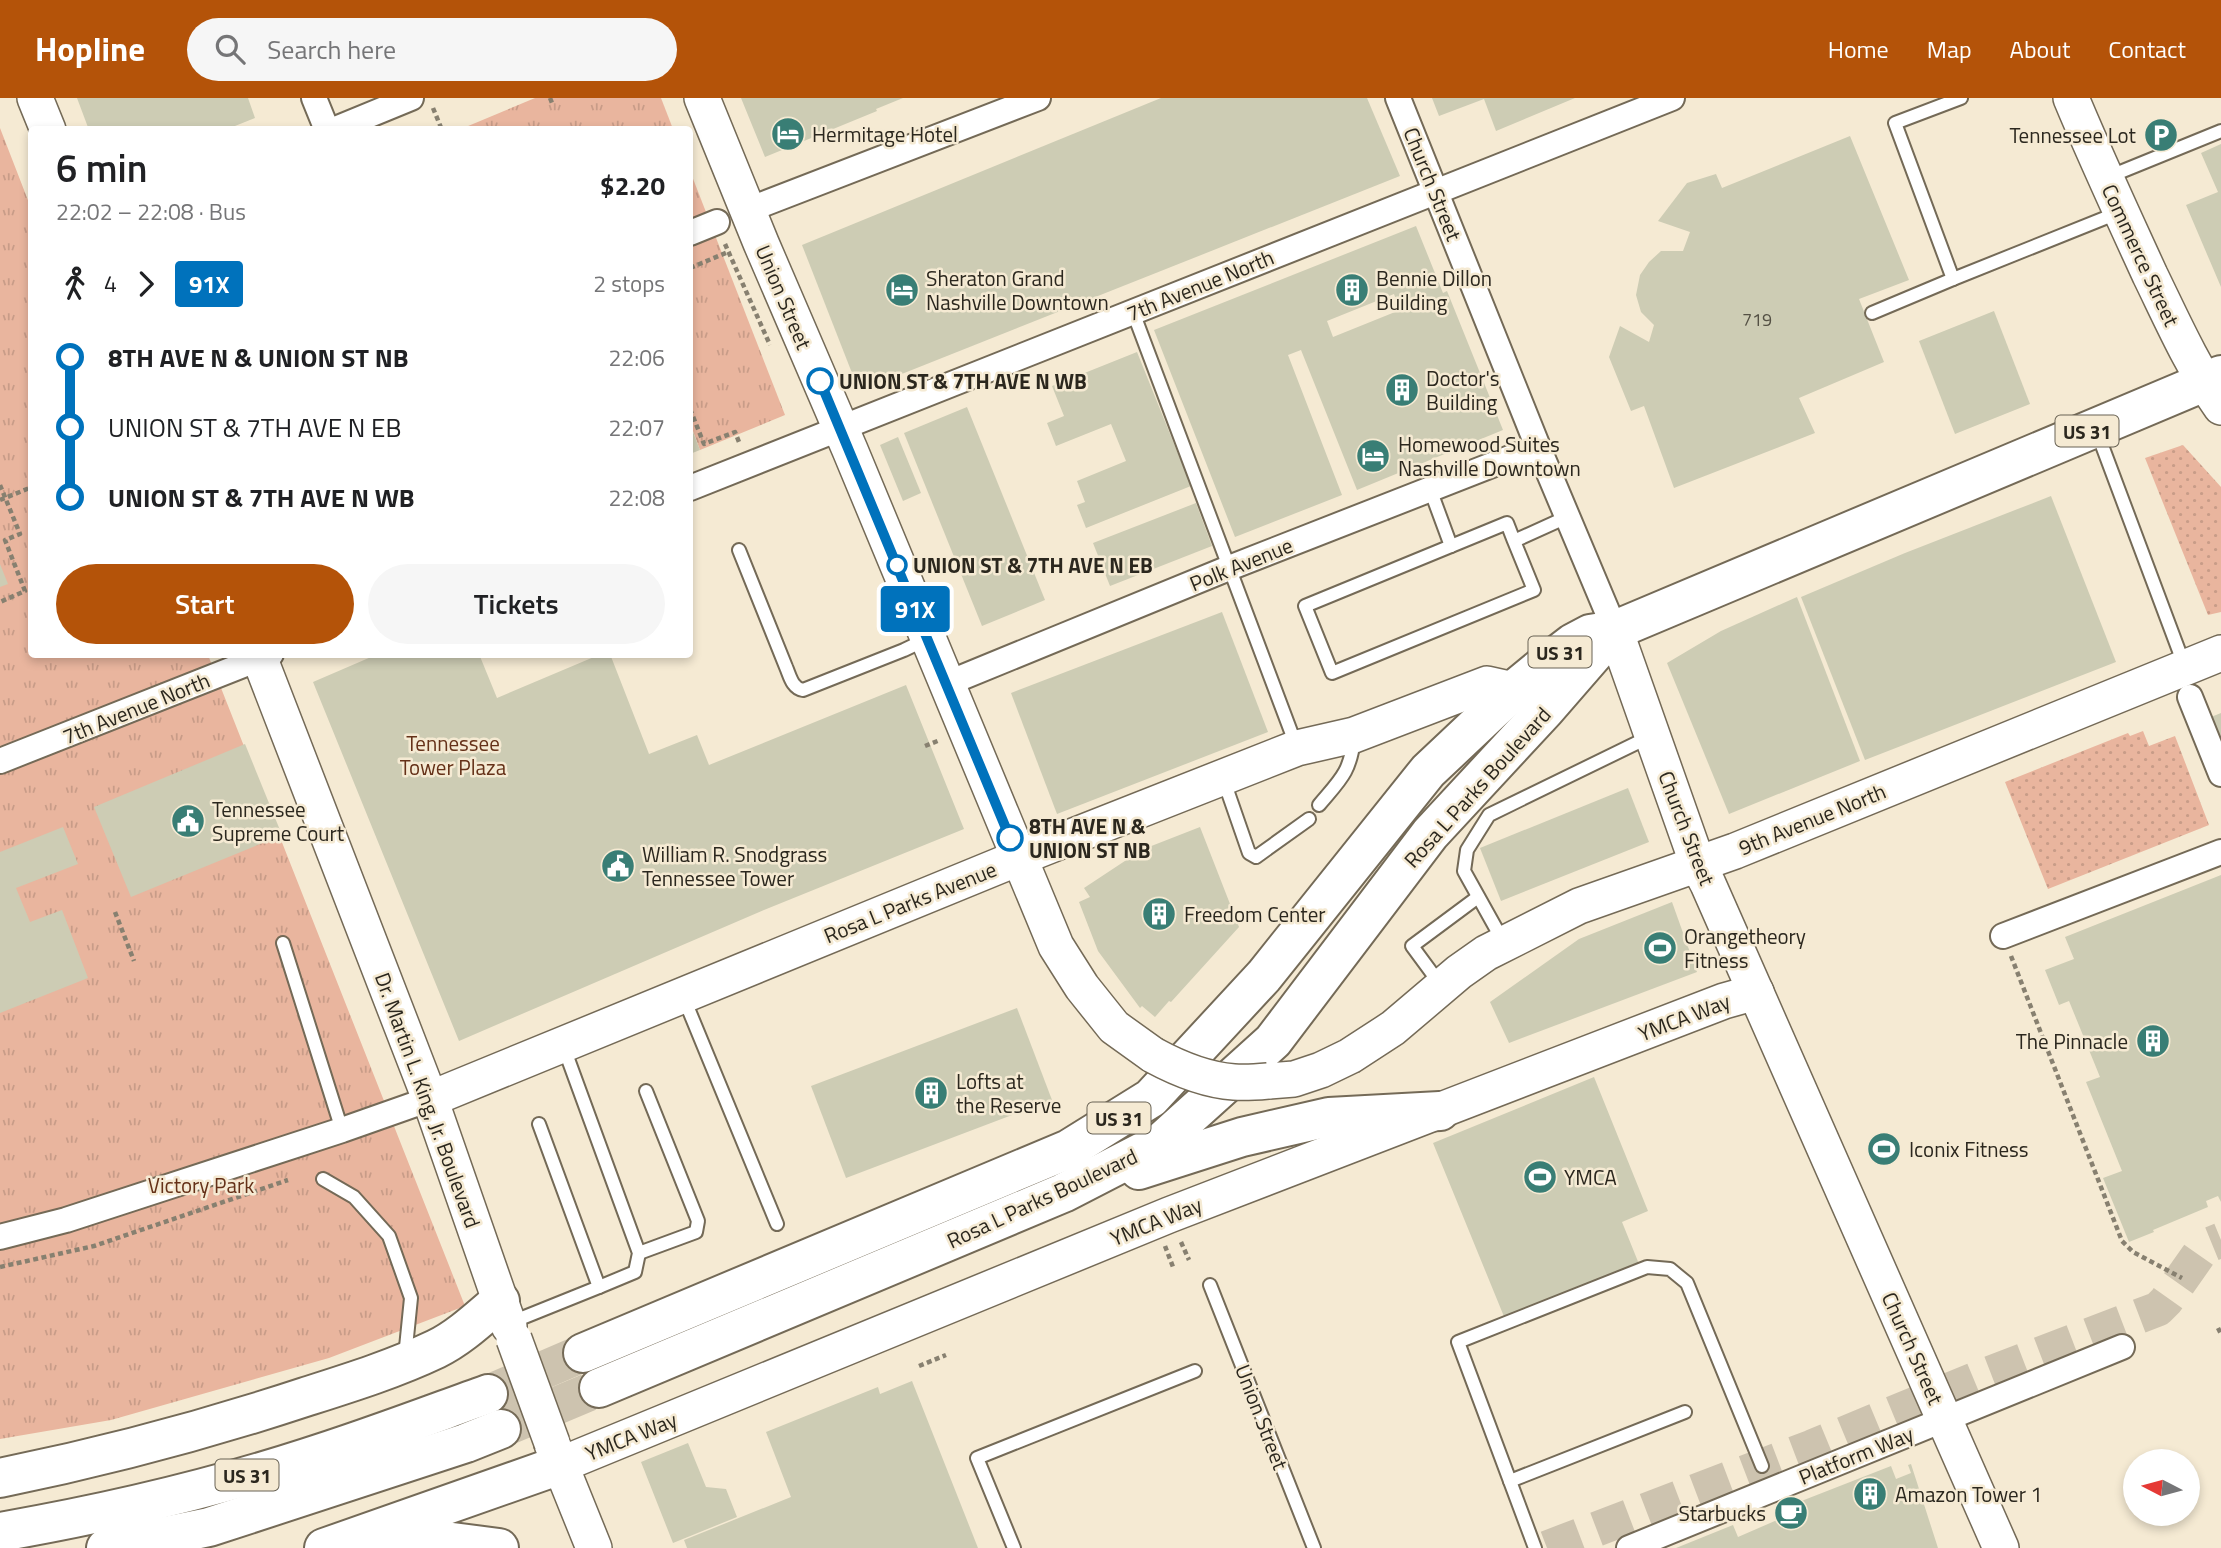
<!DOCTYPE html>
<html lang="en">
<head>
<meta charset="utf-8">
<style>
  body { margin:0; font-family:"Titillium Web",sans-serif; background:#f6f6f6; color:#202124; height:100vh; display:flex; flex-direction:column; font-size:26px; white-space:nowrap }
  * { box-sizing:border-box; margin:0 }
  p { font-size:23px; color:#757577 }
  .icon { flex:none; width:38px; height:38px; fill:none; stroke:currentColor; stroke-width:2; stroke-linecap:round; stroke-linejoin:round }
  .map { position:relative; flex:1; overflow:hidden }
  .sheet { position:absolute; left:28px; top:28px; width:665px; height:532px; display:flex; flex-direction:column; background:#fff; border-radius:7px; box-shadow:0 4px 10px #0003 }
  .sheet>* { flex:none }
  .badge { padding:0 14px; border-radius:5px; font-size:24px; line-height:46px }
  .needle { width:46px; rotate:276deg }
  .tools { position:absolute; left:2123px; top:1351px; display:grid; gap:14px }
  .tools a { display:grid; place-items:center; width:77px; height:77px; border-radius:50%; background:#fff; box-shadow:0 4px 10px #0003; font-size:35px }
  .map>.badge { position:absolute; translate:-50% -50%; box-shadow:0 0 0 4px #fff }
  .legs { display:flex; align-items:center; gap:10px; height:77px; padding:0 28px; font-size:23px }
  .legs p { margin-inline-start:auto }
  .headline { display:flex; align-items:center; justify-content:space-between; height:119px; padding:0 28px }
  h1 { font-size:38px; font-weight:600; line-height:52px }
  .action { display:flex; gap:14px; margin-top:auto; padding:14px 28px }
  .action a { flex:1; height:80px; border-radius:42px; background:#b45309; color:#fff; font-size:28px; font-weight:600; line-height:80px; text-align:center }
  .action a+a { background:#f6f6f6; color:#202124 }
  ul { padding:0 28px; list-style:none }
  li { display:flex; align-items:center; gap:24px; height:70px; font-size:26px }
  li i { display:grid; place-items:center; width:10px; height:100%; margin:0 9px; background:currentColor }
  li i::after { content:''; width:18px; height:18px; margin:-9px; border:5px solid; border-radius:50%; background:#fff }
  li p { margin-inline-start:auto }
  li:first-child i { background:linear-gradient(#0000 50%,currentColor 0) }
  li:last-child i { background:linear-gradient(currentColor 50%,#0000 0) }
  header { display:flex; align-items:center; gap:42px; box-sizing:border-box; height:98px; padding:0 35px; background:#b45309; color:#fff }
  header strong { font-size:33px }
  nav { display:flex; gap:38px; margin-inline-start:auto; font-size:24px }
  .search { width:490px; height:63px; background:#f6f6f6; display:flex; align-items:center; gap:18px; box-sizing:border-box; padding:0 24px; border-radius:38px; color:#757577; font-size:26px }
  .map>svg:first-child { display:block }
</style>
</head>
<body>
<header>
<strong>Hopline</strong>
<div class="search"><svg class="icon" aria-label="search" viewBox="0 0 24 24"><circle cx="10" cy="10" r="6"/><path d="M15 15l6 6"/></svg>Search here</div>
<nav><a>Home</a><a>Map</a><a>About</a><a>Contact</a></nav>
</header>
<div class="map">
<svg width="2221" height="1450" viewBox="0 0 2221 1450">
  <defs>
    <pattern id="grass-dots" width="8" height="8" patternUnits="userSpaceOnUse" patternTransform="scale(1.75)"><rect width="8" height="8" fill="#e9b59e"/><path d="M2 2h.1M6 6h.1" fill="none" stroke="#c89c88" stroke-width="1.8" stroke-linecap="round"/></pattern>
    <pattern id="park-tufts" width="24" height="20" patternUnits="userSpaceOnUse" patternTransform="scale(1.75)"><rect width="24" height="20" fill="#e9b59e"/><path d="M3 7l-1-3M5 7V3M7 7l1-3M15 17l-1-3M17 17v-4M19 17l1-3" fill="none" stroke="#c89c88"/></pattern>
  </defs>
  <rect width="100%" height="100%" fill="#f5ead3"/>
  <!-- grass -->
  <g fill="url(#grass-dots)">
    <path d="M2183,347l38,42v125l-13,3 -63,-157z"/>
    <path d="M2143,633l6,15 26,-10 34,89 -161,64 -43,-107 123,-49 2,3z"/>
  </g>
  <!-- park -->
  <g fill="url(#park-tufts)">
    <path d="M535,0h126l12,31h-212z"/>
    <path d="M0,30l31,80 1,446 176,1 257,651 -136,52 -218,62 -111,19z"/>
    <path d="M690,73l95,244 -85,35 -10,-27z"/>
  </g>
  <!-- building -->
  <g fill="#cdccb4" fill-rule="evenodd">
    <path d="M77,0h171l7,20 -30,12h-136z"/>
    <path d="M741,0h162l-27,11 1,2 -112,46z"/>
    <path d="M1161,0h206l33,78 -541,215 -57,-146z"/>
    <path d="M1432,0h143l-79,33 -12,-32 -45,17z"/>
    <path d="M1850,38l59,144 -50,19 25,63 -85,36 16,35 -141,55 -30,-82 -13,5 -22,-54 11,-31 29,16 5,-17 -13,-13 -5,-17 4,-20 9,-13 12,-11h22l7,-19 -32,-11 29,-38 29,-9 6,14z"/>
    <path d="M2221,46v143l-35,-82 32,-13 -17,-39z"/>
    <path d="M1416,128l27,67 4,-2 56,139 -146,60 -56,-140 -13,5 54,140 -107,42 -81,-207zM1394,196l6,16 -67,27 -6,-16z"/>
    <path d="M1994,213l36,93 -75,30 -36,-93z"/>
    <path d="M1137,254l54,134 -105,42 -9,-23 8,-3 -8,-21 49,-20 -15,-37 -55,22 -9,-23 17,-7 -12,-30z"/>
    <path d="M967,309l78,193 -63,26 -78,-193z"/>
    <path d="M690,326l10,26 -10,4z"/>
    <path d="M898,339l23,56 -18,8 -23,-56z"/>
    <path d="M2051,398l65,166 -251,98 -64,-163 104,-44z"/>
    <path d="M1196,405l16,43 -102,40 -17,-43z"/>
    <path d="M0,466l8,20 -8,3z"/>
    <path d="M1797,499l63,164 -131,53 -62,-151 54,-32z"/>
    <path d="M1222,514l46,120 -211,82 -46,-121z"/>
    <path d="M378,556h101l18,44 104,-44h9l39,100 48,-19 12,30 197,-80 58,144 -200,81 -305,131 -146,-359z"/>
    <path d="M2221,615v30l-10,-26z"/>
    <path d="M245,646l37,91 -151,62 -37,-90z"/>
    <path d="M1628,690l21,54 -148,59 -21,-53z"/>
    <path d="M63,729l15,37 -62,24 14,34 32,-12 26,68 -88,35v-161z"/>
    <path d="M1200,729l39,100 -68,75 -2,-1 -14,16 -13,-11 -2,2 -42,-57 -19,-49 11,-5 -6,-9 53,-35 -1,-1z"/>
    <path d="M2221,777v327l-3,-6 -12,5 2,6 -55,23 1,2 -25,10 -26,-64 19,-7 -36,-89 14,-5 -31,-76 -10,4 -14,-35 29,-11 -9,-22z"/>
    <path d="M1672,804l25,70 -188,71 -19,-41 89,-63z"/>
    <path d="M1017,910l35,92 -206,78 -35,-92z"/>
    <path d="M1594,979l54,134 -26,11 17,42 -134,55 -72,-176z"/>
    <path d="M912,1283l66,167h-291l-3,-8 107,-43 -25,-65 112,-45 2,7z"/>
    <path d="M688,1345l18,44 20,2 11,28 -64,26 -32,-81z"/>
    <path d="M1911,1366l27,84h-262l57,-23 5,12 46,-20 -3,-8 110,-43 5,13 15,-6 -3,-8z"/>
  </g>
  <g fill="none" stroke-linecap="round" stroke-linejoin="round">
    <!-- secondary-tunnel -->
    <path stroke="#cdc3af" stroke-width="35" stroke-dasharray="35 18" stroke-linecap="butt" d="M1547,1450l265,-101 176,-73 170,-65 8,-8 38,-54 17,-7"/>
    <!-- primary-tunnel -->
    <g stroke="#cdc3af" stroke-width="38" stroke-dasharray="38 19" stroke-linecap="butt">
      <path d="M488,1296l95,-41"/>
      <path d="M501,1331l98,-41"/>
    </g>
    <!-- lane casing -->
    <g stroke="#746a57" stroke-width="16">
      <g id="lane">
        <path d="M1961,0l-66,25 58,156 167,-67"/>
        <path d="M2108,79l113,-46"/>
        <path d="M1133,214l163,433"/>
        <path d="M1872,215l81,-34"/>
        <path d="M2097,334l88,235"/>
        <path d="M1430,391l21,57"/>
        <path d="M1514,443l-7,-18 -202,83 27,67 202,-83 -20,-49 53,-24"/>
        <path d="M739,452l47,117c4,9 6,21 17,23l101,-40 23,-11"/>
        <path d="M1224,683l25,72 7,4 53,-38"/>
        <path d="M1319,707c21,-25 31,-32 35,-66"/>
        <path d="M1503,843l-39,-70 3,-21 22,-35 160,-78"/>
        <path d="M283,845l59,187"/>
        <path d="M1440,886l-28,-38 66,-49"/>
        <path d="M683,898l94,228"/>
        <path d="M564,950l75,205 -4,19 -36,15"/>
        <path d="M323,1081l31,18 35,39 22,62 -6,59"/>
        <path d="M639,1155l57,-21 2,-11 -52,-130"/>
        <path d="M1210,1187l104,263"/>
        <path d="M512,1224l87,-35 -60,-163"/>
        <path d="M1510,1383l175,-69"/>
        <path d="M1014,1450l-37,-90 218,-87"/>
        <path d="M1535,1450l-77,-206 189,-75 23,2 17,14 75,183"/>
      </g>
    </g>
    <!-- street casing -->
    <g stroke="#746a57" stroke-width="28">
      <g id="street">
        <path d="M314,0l13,32"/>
        <path d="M1398,0l140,349 77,183"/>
        <path d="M333,32l78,-32"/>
        <path d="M748,112l290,-112"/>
        <path d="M690,135l27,-11"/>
        <path d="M690,390l982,-390"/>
        <path d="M946,586l283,-116 309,-121"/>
        <path d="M2190,599l31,77"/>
        <path d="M0,663l271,-107"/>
        <path d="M2003,838l218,-84"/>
        <path d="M0,1139l66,-17 276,-90 88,-31"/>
        <path d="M1629,1450l493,-201"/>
      </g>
    </g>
    <!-- secondary casing -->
    <g stroke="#746a57" stroke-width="38">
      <g id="secondary">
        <path d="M35,0l13,32"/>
        <path d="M702,0l59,145 89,207 206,496 26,41 32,40 39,28"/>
        <path d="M2071,0c25,60 52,118 79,177 22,45 42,91 71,132"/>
        <path d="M1615,532l83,235 10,19 293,664"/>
        <path d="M258,556l172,445 79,227"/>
        <path d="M1268,983l26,-2 27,-9 29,-14 43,-28 66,-56 27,-19 93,-47 156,-55 486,-198"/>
        <path d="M430,1001l588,-241 279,-110 57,-13 133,-51 27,6"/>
        <path d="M552,1346l42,104"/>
        <path d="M560,1367l609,-250 555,-214 32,-9"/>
      </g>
    </g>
    <!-- primary casing -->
    <g stroke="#746a57" stroke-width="42">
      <g id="primary">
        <path d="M1139,1072l103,-33 87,-20 111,-6"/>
        <path d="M583,1255l486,-204 82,-51 113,-122 164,-205 86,-81 29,-24 30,-23 17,-9 25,-4 606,-255"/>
        <path d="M599,1290l464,-195 97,-50 113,-102 157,-207 115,-124 66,-76"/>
        <path d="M0,1380c103,-21 205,-48 305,-81 44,-14 89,-28 131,-48 23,-11 44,-31 64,-48"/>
        <path d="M0,1434c103,-18 207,-42 306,-74 61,-19 121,-42 182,-64"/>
        <path d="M377,1445l44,-5 78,10"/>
        <path d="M106,1450l103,-21 257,-84 35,-14"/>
        <path d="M324,1450l236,-83"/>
      </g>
    </g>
    <!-- path -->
    <g stroke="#878070" stroke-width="4.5" stroke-dasharray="5 3.5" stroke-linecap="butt">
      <path d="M550,0l2,5"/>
      <path d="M433,10l9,22"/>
      <path d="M725,146l45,101"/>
      <path d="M690,170l38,-16"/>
      <path d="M690,311l14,35 31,-12 4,10"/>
      <path d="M0,387l20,49 -15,6 20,51 -25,11"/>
      <path d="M0,402l32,-13"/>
      <path d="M925,648l15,-6"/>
      <path d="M115,814l19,49"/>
      <path d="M2011,858l111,285 11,11 49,26"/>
      <path d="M1181,1144l8,18"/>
      <path d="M1165,1148l8,21"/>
      <path d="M0,1169l94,-21 194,-66"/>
      <path d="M2218,1230l3,6"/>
      <path d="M919,1268l27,-11"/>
    </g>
    <!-- lane -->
    <use href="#lane" stroke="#fff" stroke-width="12"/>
    <!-- street -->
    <use href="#street" stroke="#fff" stroke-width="24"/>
    <!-- secondary -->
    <use href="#secondary" stroke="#fff" stroke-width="35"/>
    <!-- primary -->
    <use href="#primary" stroke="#fff" stroke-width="38"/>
    <!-- secondary-bridge casing -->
    <g stroke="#746a57" stroke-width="38" stroke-linecap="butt">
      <g id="secondary-bridge">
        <path d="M1153,957c24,13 52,25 81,27 11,1 23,0 34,-1"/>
        <path d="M514,1241l38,104"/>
      </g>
    </g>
    <!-- secondary-bridge -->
    <use href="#secondary-bridge" stroke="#fff" stroke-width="35"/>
  </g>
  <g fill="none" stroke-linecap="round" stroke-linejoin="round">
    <!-- line-1 casing -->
    <g stroke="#fff" stroke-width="16">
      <path id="line-1" d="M820,283l190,457"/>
    </g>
    <!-- line-1 -->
    <use href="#line-1" stroke="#0072bc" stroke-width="10"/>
  </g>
  <!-- icons -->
  <defs>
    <g id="hotel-disc" transform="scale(1.75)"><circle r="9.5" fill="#397e75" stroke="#f5ead3"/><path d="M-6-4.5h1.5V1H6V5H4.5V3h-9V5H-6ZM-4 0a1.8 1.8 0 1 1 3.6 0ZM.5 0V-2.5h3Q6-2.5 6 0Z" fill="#fff"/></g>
    <g id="parking-disc" transform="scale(1.75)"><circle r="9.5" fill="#397e75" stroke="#f5ead3"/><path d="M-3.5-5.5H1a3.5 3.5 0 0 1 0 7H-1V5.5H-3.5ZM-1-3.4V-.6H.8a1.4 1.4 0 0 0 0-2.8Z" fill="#fff"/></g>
    <g id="building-disc" transform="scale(1.75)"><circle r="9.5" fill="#397e75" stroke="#f5ead3"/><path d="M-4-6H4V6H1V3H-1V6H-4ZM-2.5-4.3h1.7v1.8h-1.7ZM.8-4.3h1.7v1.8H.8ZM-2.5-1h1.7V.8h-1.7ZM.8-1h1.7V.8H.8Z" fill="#fff"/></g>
    <g id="civic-disc" transform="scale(1.75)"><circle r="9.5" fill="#397e75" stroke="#f5ead3"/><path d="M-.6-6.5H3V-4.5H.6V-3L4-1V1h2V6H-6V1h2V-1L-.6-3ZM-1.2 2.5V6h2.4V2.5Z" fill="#fff"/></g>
    <g id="stadium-disc" transform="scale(1.75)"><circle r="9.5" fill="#397e75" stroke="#f5ead3"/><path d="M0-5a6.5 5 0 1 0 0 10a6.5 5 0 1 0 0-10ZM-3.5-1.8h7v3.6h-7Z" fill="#fff"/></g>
    <g id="cafe-disc" transform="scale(1.75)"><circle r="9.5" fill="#397e75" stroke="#f5ead3"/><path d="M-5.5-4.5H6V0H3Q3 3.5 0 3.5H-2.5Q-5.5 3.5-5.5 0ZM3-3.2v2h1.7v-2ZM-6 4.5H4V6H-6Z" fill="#fff"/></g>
  </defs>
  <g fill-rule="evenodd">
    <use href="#hotel-disc" x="788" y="36"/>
    <use href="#parking-disc" x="2161" y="37"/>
    <use href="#hotel-disc" x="902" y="192"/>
    <use href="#building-disc" x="1352" y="192"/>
    <use href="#building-disc" x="1402" y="292"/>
    <use href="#hotel-disc" x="1373" y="358"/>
    <use href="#civic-disc" x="188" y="723"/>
    <use href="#civic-disc" x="618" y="768"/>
    <use href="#building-disc" x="1159" y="816"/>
    <use href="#stadium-disc" x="1660" y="850"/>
    <use href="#building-disc" x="2153" y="943"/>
    <use href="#building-disc" x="931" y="995"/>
    <use href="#stadium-disc" x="1884" y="1051"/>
    <use href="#stadium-disc" x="1540" y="1079"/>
    <use href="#building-disc" x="1870" y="1396"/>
    <use href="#cafe-disc" x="1791" y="1415"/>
  </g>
  <!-- markers -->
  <g fill="#fff" stroke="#0072bc" stroke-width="3.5">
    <circle cx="820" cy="283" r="12"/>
    <circle cx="897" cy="467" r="9"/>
    <circle cx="1010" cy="740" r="12"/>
  </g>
  <g text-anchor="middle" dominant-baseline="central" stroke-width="5" stroke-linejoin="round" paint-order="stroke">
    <!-- number labels -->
    <g font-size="18" fill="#545044">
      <text x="1757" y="221">719</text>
    </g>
    <!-- shield labels -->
    <g fill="#f5ead3" stroke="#686254" stroke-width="2">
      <rect x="2055.5" y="317.5" width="63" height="31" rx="5"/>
      <rect x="1528.5" y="538.5" width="63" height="31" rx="5"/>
      <rect x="1087.5" y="1004.5" width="63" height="31" rx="5"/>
      <rect x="215.5" y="1361.5" width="63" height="31" rx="5"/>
    </g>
    <g font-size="19" font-weight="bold" fill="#2b271e">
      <text x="2087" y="333">US 31</text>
      <text x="1560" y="554">US 31</text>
      <text x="1119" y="1020">US 31</text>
      <text x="247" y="1377">US 31</text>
    </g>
    <!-- poi labels -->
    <g font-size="21" fill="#2b271e" stroke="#f5ead3" text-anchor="start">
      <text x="812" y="36">Hermitage Hotel</text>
      <text x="2136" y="37" text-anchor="end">Tennessee Lot</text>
      <text x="926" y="180">Sheraton Grand<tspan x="926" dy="24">Nashville Downtown</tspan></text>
      <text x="1376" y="180">Bennie Dillon<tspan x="1376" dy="24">Building</tspan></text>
      <text x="1426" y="280">Doctor's<tspan x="1426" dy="24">Building</tspan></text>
      <text x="1398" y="346">Homewood Suites<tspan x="1398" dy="24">Nashville Downtown</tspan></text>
      <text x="212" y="711">Tennessee<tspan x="212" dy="24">Supreme Court</tspan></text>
      <text x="642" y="756">William R. Snodgrass<tspan x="642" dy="24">Tennessee Tower</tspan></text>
      <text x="1184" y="816">Freedom Center</text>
      <text x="1684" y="838">Orangetheory<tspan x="1684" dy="24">Fitness</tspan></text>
      <text x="2128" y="943" text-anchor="end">The Pinnacle</text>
      <text x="956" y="983">Lofts at<tspan x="956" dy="24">the Reserve</tspan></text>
      <text x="1909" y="1051">Iconix Fitness</text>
      <text x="1564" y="1079">YMCA</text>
      <text x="1895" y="1396">Amazon Tower 1</text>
      <text x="1766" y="1415" text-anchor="end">Starbucks</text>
    </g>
    <!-- street labels -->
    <g font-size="21" fill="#2b271e" stroke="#f5ead3">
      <text transform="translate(1433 86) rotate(68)">Church Street</text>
      <text transform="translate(2141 157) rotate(65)">Commerce Street</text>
      <text transform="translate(1200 187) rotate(-22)">7th Avenue North</text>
      <text transform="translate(784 199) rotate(67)">Union Street</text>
      <text transform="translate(1241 466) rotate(-22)">Polk Avenue</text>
      <text transform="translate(136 610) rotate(-22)">7th Avenue North</text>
      <text transform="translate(1477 689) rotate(-48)">Rosa L Parks Boulevard</text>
      <text transform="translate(1812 721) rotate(-22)">9th Avenue North</text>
      <text transform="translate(1687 730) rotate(69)">Church Street</text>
      <text transform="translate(910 804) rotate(-22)">Rosa L Parks Avenue</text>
      <text transform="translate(1684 919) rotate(-21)">YMCA Way</text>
      <text transform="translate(428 1002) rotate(70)">Dr. Martin L. King, Jr. Boulevard</text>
      <text transform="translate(1042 1100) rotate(-25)">Rosa L Parks Boulevard</text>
      <text transform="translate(1156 1123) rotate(-22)">YMCA Way</text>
      <text transform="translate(1913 1250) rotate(66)">Church Street</text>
      <text transform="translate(1262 1319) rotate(69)">Union Street</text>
      <text transform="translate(631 1338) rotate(-22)">YMCA Way</text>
      <text transform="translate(1856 1357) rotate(-22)">Platform Way</text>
    </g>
    <!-- stop labels -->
    <g font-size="21" font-weight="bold" fill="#2b271e" stroke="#f5ead3" text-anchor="start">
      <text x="839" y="283">UNION ST &amp; 7TH AVE N WB</text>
      <text x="913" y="467">UNION ST &amp; 7TH AVE N EB</text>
      <text x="1029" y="728">8TH AVE N &amp;<tspan x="1029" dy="24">UNION ST NB</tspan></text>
    </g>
    <!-- park labels -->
    <g font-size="21" fill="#653118" stroke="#f5ead3">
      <text x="453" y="645">Tennessee<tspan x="453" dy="24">Tower Plaza</tspan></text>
      <text x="201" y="1087">Victory Park</text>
    </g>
  </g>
</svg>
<div class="tools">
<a><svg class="needle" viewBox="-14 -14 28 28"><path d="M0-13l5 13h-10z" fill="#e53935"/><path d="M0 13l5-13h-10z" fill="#757577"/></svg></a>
</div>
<b class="badge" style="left:915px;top:511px;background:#0072bc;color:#fff">91X</b>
<section class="sheet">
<div class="headline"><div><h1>6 min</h1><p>22:02 – 22:08 · Bus</p></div><b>$2.20</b></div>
<div class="legs"><svg class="icon" aria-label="walk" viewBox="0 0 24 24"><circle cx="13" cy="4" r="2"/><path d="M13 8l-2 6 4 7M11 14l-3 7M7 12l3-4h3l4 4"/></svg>4<svg class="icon" aria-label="forward" viewBox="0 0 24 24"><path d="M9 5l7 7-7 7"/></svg><b class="badge" style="background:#0072bc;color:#fff">91X</b><p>2 stops</p></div>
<ul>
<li><i style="color:#0072bc"></i><b>8TH AVE N &amp; UNION ST NB</b><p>22:06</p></li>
<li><i style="color:#0072bc"></i><span>UNION ST &amp; 7TH AVE N EB</span><p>22:07</p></li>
<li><i style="color:#0072bc"></i><b>UNION ST &amp; 7TH AVE N WB</b><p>22:08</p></li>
</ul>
<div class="action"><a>Start</a><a>Tickets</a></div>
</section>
</div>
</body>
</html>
